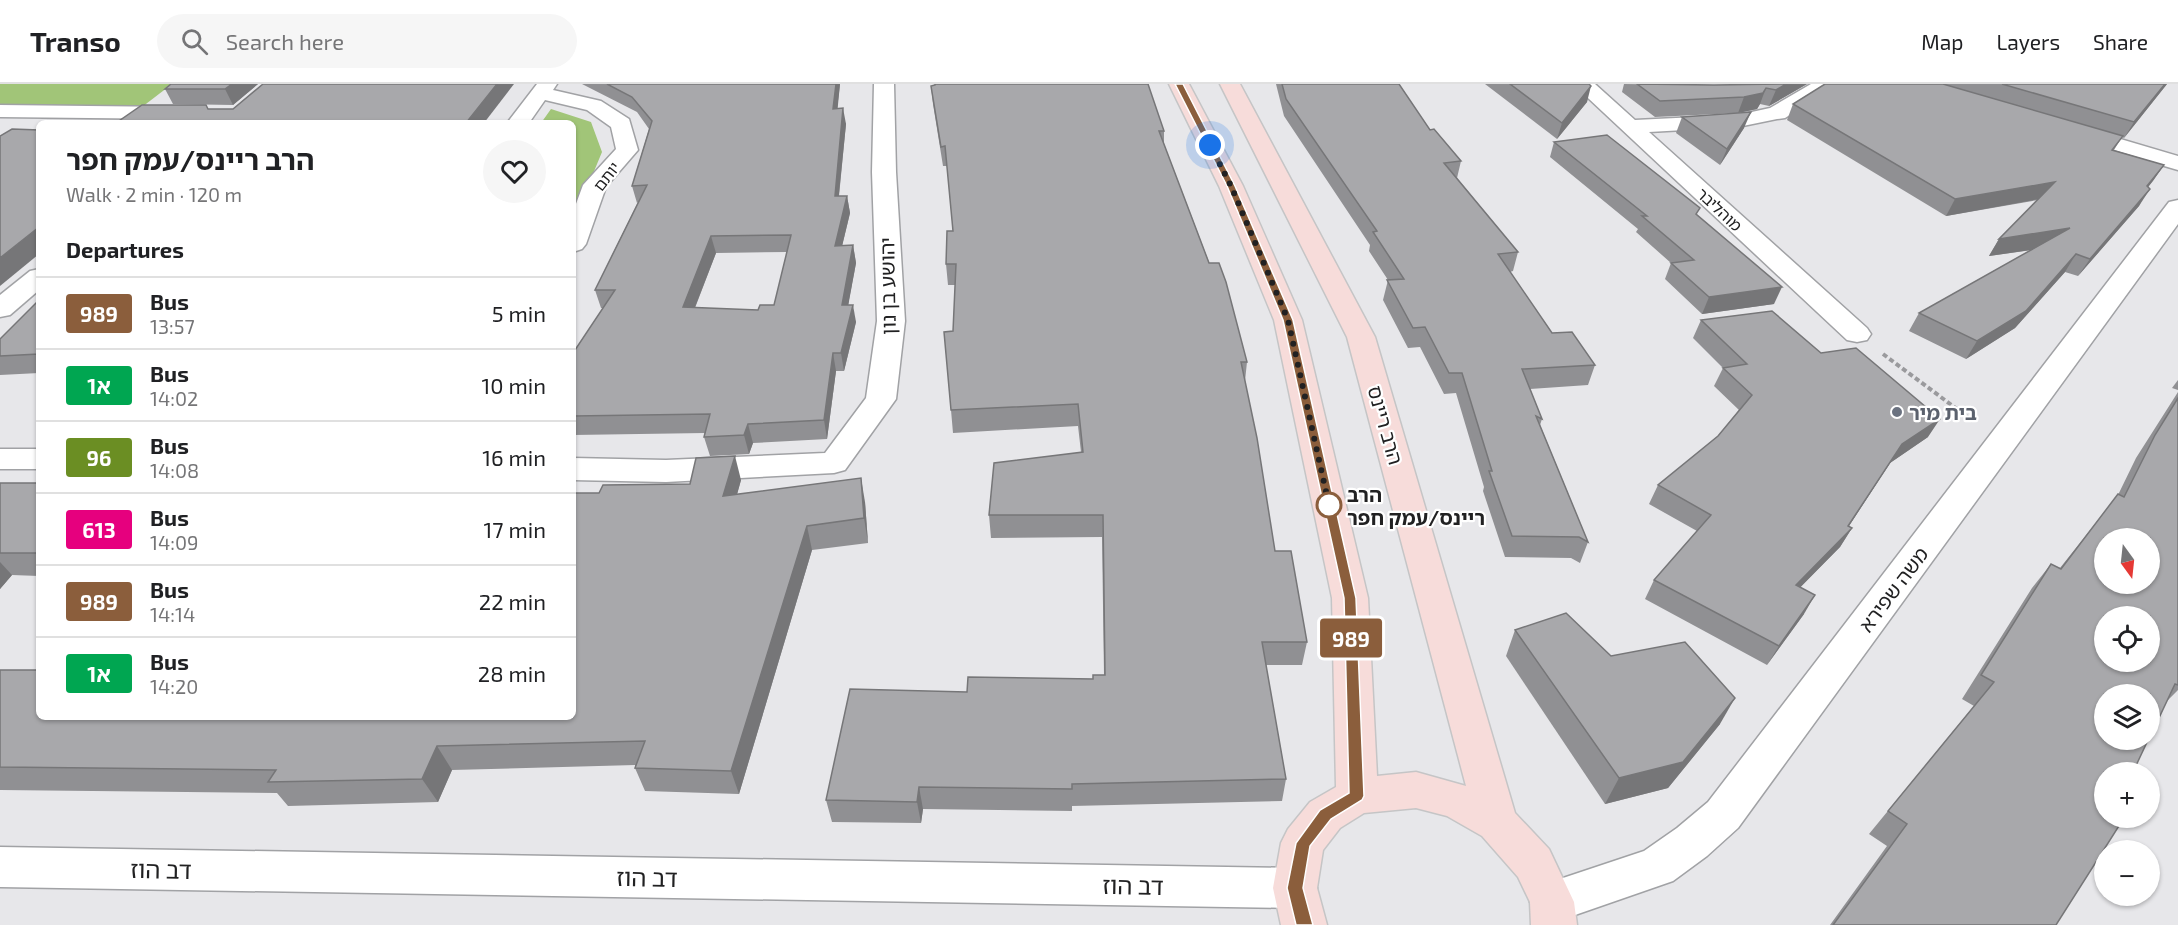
<!DOCTYPE html>
<html lang="en">
<head>
<meta charset="utf-8">
<style>
  body { margin:0; font-family:"Exo 2","Noto Sans Hebrew",sans-serif; background:#f6f6f6; color:#202124; height:100vh; display:flex; flex-direction:column; font-size:22px; white-space:nowrap }
  * { box-sizing:border-box; margin:0 }
  p { font-size:20px; color:#757577 }
  .icon { flex:none; width:33px; height:33px; fill:none; stroke:currentColor; stroke-width:2; stroke-linecap:round; stroke-linejoin:round }
  .map { position:relative; flex:1; overflow:hidden }
  .drawer { position:absolute; left:36px; top:36px; width:540px; height:600px; display:flex; flex-direction:column; background:#fff; border-radius:9px; box-shadow:0 2px 4px #0004 }
  .drawer>* { flex:none }
  .badge { padding:0 12px; border-radius:4px; font-size:21px; line-height:39px }
  .needle { width:39px; rotate:165deg }
  .buttons { position:absolute; left:2094px; top:444px; display:grid; gap:12px }
  .buttons a { display:grid; place-items:center; width:66px; height:66px; border-radius:50%; background:#fff; box-shadow:0 2px 4px #0004; font-size:30px }
  .you { position:absolute; width:30px; height:30px; margin:-15px; border:4px solid #fff; border-radius:50%; background:#1a73e8; box-shadow:0 0 0 9px #1a73e833 }
  .map>.badge { position:absolute; translate:-50% -50%; box-shadow:0 0 0 3px #fff }
  h2 { padding:0 30px; font-size:22px; line-height:54px }
  .round { display:grid; place-items:center; flex:none; width:63px; height:63px; border-radius:32px; background:#f6f6f6 }
  .summary { display:flex; align-items:center; justify-content:space-between; height:102px; padding:0 30px }
  h1 { font-size:28px; font-weight:700; line-height:45px }
  ul { padding:0; list-style:none }
  li { display:flex; align-items:center; gap:18px; height:72px; padding:0 30px; border-top:2px solid #e0e0e0 }
  li div { flex:1 }
  li b { display:block; font-size:22px }
  li em { font-style:normal }
  li .badge { min-width:66px; font-weight:700; text-align:center }
  header { display:flex; align-items:center; gap:36px; box-sizing:border-box; height:84px; padding:0 30px; background:#fff; border-bottom:2px solid #e0e0e0 }
  header strong { font-size:28px }
  nav { display:flex; gap:33px; margin-inline-start:auto; font-size:21px }
  .search { width:420px; height:54px; background:#f6f6f6; display:flex; align-items:center; gap:15px; box-sizing:border-box; padding:0 21px; border-radius:33px; color:#757577; font-size:22px }
  .map>svg:first-child { display:block }
</style>
</head>
<body>
<header>
<strong>Transo</strong>
<div class="search"><svg class="icon" aria-label="search" viewBox="0 0 24 24"><circle cx="10" cy="10" r="6"/><path d="M15 15l6 6"/></svg>Search here</div>
<nav><a>Map</a><a>Layers</a><a>Share</a></nav>
</header>
<div class="map">
<svg width="2178" height="841" viewBox="0 0 2178 841">
  <rect width="100%" height="100%" fill="#e7e7ea"/>
  <!-- green -->
  <g fill="#a1c578">
    <path d="M0,0h172l-30,23 -142,-2z"/>
    <path d="M551,25l40,13 11,30 -29,70v-99h-32z"/>
  </g>
  <g fill="none" stroke-linecap="round" stroke-linejoin="round">
    <!-- minor casing -->
    <g stroke="#a1a2a5" stroke-width="3">
      <g id="minor">
        <path d="M537,0h20l-4,6 48,11 28,18 9,31 -32,37 -20,57 -4,5 -9,3v-40l10,-27 33,-36 -5,-22 -24,-17 -42,-10 -16,23h-22z"/>
        <path d="M874,0h20l2,88 9,149 -9,78 -51,71 -11,3 -168,9 -93,-2v-22l93,2 159,-7 41,-55 11,-77 -5,-149z"/>
        <path d="M1573,0h22l40,36 103,-5 32,-7 41,-24h24l-3,4 -47,30 -8,1 -39,8 -89,5 218,196 4,6 -4,6 -10,2 -10,-2z"/>
        <path d="M0,21l177,2 8,1 3,5 -3,5 -8,1 -177,-2z"/>
        <path d="M2073,41l105,31v14l-113,-33 -3,-5 3,-5z"/>
        <path d="M2178,116v24l-440,604 -31,28 -34,25 -121,42 -16,-6 -6,-15 6,-15 108,-36 33,-23 31,-26 461,-600z"/>
        <path d="M39,185v21l-29,25 -10,2v-22l30,-24z"/>
        <rect x="0" y="365" width="39" height="20"/>
        <path d="M0,763l1295,21 16,6 6,14 -6,14 -16,6 -1295,-21z"/>
      </g>
    </g>
    <!-- major casing -->
    <g stroke="#c5c5c6" stroke-width="3">
      <path id="major" d="M1169,0h20l54,102 59,134 66,278 9,178 39,-4 50,14 -119,-449 -127,-253h20l135,253 140,476 34,36 25,53 3,23h-46l-1,-23 -12,-25 -36,-41 -35,-20 -31,-8 -52,5 -24,15 -17,22 -6,38 10,37h-46l-8,-37 8,-45 7,-14 22,-27 26,-15 -4,-189 -58,-278 -55,-134z"/>
    </g>
    <!-- path -->
    <path stroke="#9a9a9d" stroke-width="4" stroke-dasharray="5 3" stroke-linecap="butt" d="M1883,270l90,67"/>
    <!-- minor -->
    <use href="#minor" fill="#fff" fill-rule="evenodd"/>
    <!-- major -->
    <use href="#major" fill="#f7dcda" fill-rule="evenodd"/>
  </g>
  <!-- wall -->
  <g fill="#909093" fill-rule="evenodd">
    <path d="M171,0h87l-25,21 -60,-1 -8,-15z"/>
    <path d="M582,0h258l-3,25 9,15 -7,72h8l3,17 -8,33 11,-1 3,18 -8,42 8,17 -12,49h-8l-9,68 -74,4 -4,11 -39,2 -6,-19 1,-4 -132,2v-82l30,-45h-2l-6,-18 43,-88 -1,1 -5,-17 17,-57 -12,-17zM787,168l-13,53 -16,5 -63,-2 21,-55z"/>
    <path d="M1276,0h123l31,46 31,31 -4,17 61,74 -5,19 -3,1 42,61 43,32 -7,20 -58,4 12,30 -2,6 48,117 -8,21 -9,-5 -66,-1 -22,-66 1,-4 -28,-94 -12,1 -24,-47 -12,1 -25,-48 5,-20 -19,-29 1,-6 -86,-129z"/>
    <path d="M1485,0h104l-2,18 -30,37z"/>
    <path d="M1624,0l90,1 93,-1 -38,22 -9,-2 -3,5 -19,4 -83,4 -33,-25z"/>
    <path d="M1825,0h342l-43,54 -2,-1 -8,13 50,15 -16,22 -9,19 -61,70 -13,-4 -50,56 -49,31 -57,-28 10,-18 113,-63 -43,6 10,-17 39,-39 -92,16 -159,-96 6,-16z"/>
    <path d="M931,2l233,45v13l83,218 -2,19 30,170 32,91 -5,23h-36l20,114 -4,22 -210,5v5l-149,-2 -2,14 -89,-1 -6,-22 141,-108 126,-13 11,-4 -2,-138 -111,1 -2,-23 92,-63 -3,-26 -125,7 -2,-23 4,-125h-7l-2,-21 7,-33 -6,-65h-4l-10,-62z"/>
    <path d="M1682,33l62,11 -24,37 -44,-32z"/>
    <path d="M1554,58l143,74 77,88 -72,10 -37,-35 6,-16 -35,-31 2,-3 -88,-72z"/>
    <path d="M39,216v73l-39,2v-36z"/>
    <path d="M1701,236l120,33 107,84 -38,26 -41,63 3,2 -12,19 -40,40 4,27 -37,51 -122,-66 9,-19 43,-49 -48,-27 9,-19 60,-49 21,-26 -25,-24 9,-18 -30,-30z"/>
    <path d="M2178,296v10l-6,-2z"/>
    <path d="M2178,308v298l-12,12 -110,223h-226l57,-79 -18,-12 105,-128 -12,-7 70,-111 19,-24 9,4 58,-73 18,-37z"/>
    <path d="M741,396l-4,14 128,8 3,41 -56,7 -73,244 -94,-3 -10,-23v-3l-183,5 -14,32 -150,4 -11,-13 -277,-3v-120l573,47 26,-224 91,-9z"/>
    <path d="M0,399h39v93l-27,-1 -12,14z"/>
    <path d="M1515,546l96,26 109,68 -52,64 -63,16 -99,-148z"/>
  </g>
  <!-- shaded-wall -->
  <g fill="#767678">
    <path d="M232,0h26l-25,21 -8,-16z"/>
    <path d="M497,0h17l-30,39h-18z"/>
    <path d="M836,0h4l-4,41 -3,-16z"/>
    <path d="M1786,0h21l-38,22 7,-16z"/>
    <path d="M2165,0h2l-43,54 10,-16z"/>
    <path d="M1591,2l-4,16 -30,37 5,-16z"/>
    <path d="M1766,4l-6,16 -3,5 -19,4 6,-16z"/>
    <path d="M843,24l3,16 -9,89 -2,-17z"/>
    <path d="M1751,28l-7,16 -24,37 7,-16z"/>
    <path d="M2164,81l-11,16 -17,21 11,-16z"/>
    <path d="M2055,98l-10,16 -99,18 9,-17z"/>
    <path d="M2150,105l-11,17 -61,70 12,-17z"/>
    <path d="M847,112l3,17 -12,50 -3,-17z"/>
    <path d="M39,143v27l-39,32v-28z"/>
    <path d="M2070,144l-11,18 -70,10 10,-17z"/>
    <path d="M711,152l5,17 -28,72 -5,-18z"/>
    <path d="M853,161l3,18 -11,60 -3,-18z"/>
    <path d="M2076,170l-11,18 -50,56 -49,31 11,-18z"/>
    <path d="M1782,203l-8,17 -72,10 7,-17z"/>
    <path d="M853,221l3,17 -12,49 -3,-18z"/>
    <path d="M833,269l3,18 -9,68 -3,-19z"/>
    <path d="M1940,335l-12,18 -38,26 -51,78 13,-13 -12,19 -56,57 12,-19 52,-59 54,-82z"/>
    <path d="M748,340l5,19 -4,11 -5,-19z"/>
    <path d="M735,372l6,24 -11,40 -7,-24z"/>
    <path d="M861,394l4,24 3,41 -4,-25z"/>
    <path d="M807,442l5,24 -73,244 -8,-23z"/>
    <path d="M0,478l12,13 -12,14z"/>
    <path d="M1815,511l-11,19 -37,51 12,-19z"/>
    <path d="M1735,614l-15,26 -52,64 -63,16 14,-26z"/>
    <path d="M437,662l15,24 -14,32 -16,-23z"/>
    <path d="M919,703l4,22 -2,14 -4,-21z"/>
  </g>
  <!-- building -->
  <g fill="#a8a8ab" stroke="#767678" stroke-width="1.5" fill-rule="evenodd">
    <path d="M171,0h61l-7,5h-60z"/>
    <path d="M263,0h234l-31,39h-350l26,-18h64l2,4h25z"/>
    <path d="M607,0h229l-3,25 10,-1 -8,88h12l-12,50 18,-1 -11,60h11l-12,48h-8l-9,67 -76,4 -4,11 -40,2 6,-23 -137,2v-63l42,-63h-20l52,-105 -15,1 20,-65 -20,-24zM791,151l-17,70h-14l-2,5 -75,-3 28,-71z"/>
    <path d="M935,0h213l16,47h-5l50,132h10l7,19 21,80h-6l16,76 18,113h16l16,91h-45l24,137 -214,5v5l-153,-2 -2,15 -91,-2 24,-111 117,3 1,-15 125,2v-4h12l-2,-160h-114l5,-52 89,-11 -5,-48 -127,6 -7,-78 9,-1 3,-67h-10l1,-33h6l-8,-85 -4,1 -10,-61 4,-1z"/>
    <path d="M1282,0h117l31,46 4,-1 27,32 -17,2 74,89 -20,2 54,79 20,-1 23,33 -73,4 20,50 -6,-3 52,126 -9,-5 -67,-1 -23,-65h3l-30,-98h-13l-24,-46 -12,1 -26,-48 17,-1 -31,-47 4,-1 -91,-132z"/>
    <path d="M1510,0h79l2,2 -29,37z"/>
    <path d="M1637,0l77,1 72,-1 -10,6 -10,-2 -3,5 -19,4 -84,4z"/>
    <path d="M1825,0h118l180,52 -11,14 52,15 -17,21 3,3 -60,70 -14,-5 -50,57 -49,30 -58,-28 151,-85 -71,11 56,-57 -100,17 -162,-95z"/>
    <path d="M2002,0h163l-31,38z"/>
    <path d="M1751,28l-24,37 -45,-32z"/>
    <path d="M12,45l27,1v97l-39,31v-122z"/>
    <path d="M1607,51l93,73 -4,6 86,73 -73,10 -38,-34 23,-3 -52,-44h5l-93,-74z"/>
    <path d="M39,216v54l-39,2v-17z"/>
    <path d="M1772,227l49,42 35,-5 84,71 -38,25 -54,82 4,2 -56,57 19,10 -36,51 -125,-66 57,-65 -53,-30 60,-49 34,-41 -29,-27 24,-4 -46,-44z"/>
    <path d="M2178,314v287l-3,-1 -25,53v-43h-46v46h44l-15,32h-29v46h20l-68,107h-223l74,-101 -19,-13 106,-129 -13,-7 70,-111 10,5 57,-75 6,3 31,-62zM2104,454h46v46h-46zM2104,532h46v46h-46z"/>
    <path d="M735,372l-12,40 138,-18 3,40 -57,8 -76,245 -96,-3 10,-27 -208,5 -15,33 -154,3 8,-12 -276,-3v-97h39v47h534v-224h26l4,-8 87,-1 6,-26z"/>
    <rect x="0" y="399" width="39" height="70"/>
    <path d="M1566,529l45,43 74,-14 50,56 -52,64 -64,16 -104,-148z"/>
  </g>
  <!-- line -->
  <path fill="#8b5e3c" stroke="#fff" stroke-width="1.5" d="M1175,0h8l52,102 58,134 63,278 8,198 -2,4 -31,19 -21,27 -7,42 10,37h-17l-9,-37 9,-45 24,-33 29,-17 -5,-195 -61,-278 -56,-134z"/>
  <g fill="none" stroke-linecap="round" stroke-linejoin="round">
    <!-- walk -->
    <path stroke="#212122" stroke-width="6" stroke-dasharray="0 10.8" d="M1210,61l21,41 57,134 41,185"/>
  </g>
  <!-- markers -->
  <circle fill="#6b7280" stroke="#fff" stroke-width="2" cx="1897" cy="328" r="6"/>
  <circle fill="#fff" stroke="#8b5e3c" stroke-width="3" cx="1329" cy="421" r="12"/>
  <g text-anchor="middle" dominant-baseline="central" stroke-width="4.5" stroke-linejoin="round" paint-order="stroke">
    <!-- far-street labels -->
    <g font-size="16" fill="#212122" stroke="#fff">
      <text transform="translate(606 92) rotate(-52)">יותם</text>
      <text transform="translate(1720 125) rotate(43)">מוהליבר</text>
    </g>
    <!-- street labels -->
    <g font-size="20" fill="#212122" stroke="#fff">
      <text transform="translate(887 202) rotate(-91)">יהושע בן נון</text>
      <text transform="translate(1386 341) rotate(74)">הרב ריינס</text>
      <text transform="translate(1893 505) rotate(-53)">משה שפירא</text>
    </g>
    <!-- worship labels -->
    <g font-size="20" font-weight="bold" fill="#5b616d" stroke="#fff" text-anchor="start">
      <text x="1909" y="328">בית מיר</text>
    </g>
    <!-- stop labels -->
    <g font-size="20" font-weight="bold" fill="#212122" stroke="#fff" text-anchor="start">
      <text x="1347" y="410">הרב<tspan x="1347" dy="23">ריינס/עמק חפר</tspan></text>
    </g>
    <!-- near-street labels -->
    <g font-size="24" fill="#212122" stroke="#fff">
      <text transform="translate(161 785) rotate(1)">דב הוז</text>
      <text transform="translate(647 793) rotate(1)">דב הוז</text>
      <text transform="translate(1133 801) rotate(1)">דב הוז</text>
    </g>
  </g>
</svg>
<div class="buttons">
<a><svg class="needle" viewBox="-14 -14 28 28"><path d="M0-13l5 13h-10z" fill="#e53935"/><path d="M0 13l5-13h-10z" fill="#757577"/></svg></a>
<a><svg class="icon" aria-label="locate" viewBox="0 0 24 24"><circle cx="12" cy="12" r="6"/><path d="M12 2v4M12 18v4M2 12h4M18 12h4"/></svg></a>
<a><svg class="icon" aria-label="layers" viewBox="0 0 24 24"><path d="M12 4l9 5-9 5-9-5zM3 14l9 5 9-5"/></svg></a>
<a>+</a>
<a>−</a>
</div>
<div class="you" style="left:1210px;top:61px"></div>
<b class="badge" style="left:1351px;top:554px;background:#8b5e3c;color:#fff">989</b>
<section class="drawer">
<div class="summary"><div><h1>הרב ריינס/עמק חפר</h1><p>Walk · 2 min · 120 m</p></div><a class="round"><svg class="icon" aria-label="heart" viewBox="0 0 24 24"><path d="M12 20l-8-8c-3-5 5-10 8-4 3-6 11-1 8 4z"/></svg></a></div>
<h2>Departures</h2>
<ul>
<li><span class="badge" style="background:#8b5e3c;color:#fff">989</span><div><b>Bus</b><p>13:57</p></div><em>5 min</em></li>
<li><span class="badge" style="background:#00a651;color:#fff">1א</span><div><b>Bus</b><p>14:02</p></div><em>10 min</em></li>
<li><span class="badge" style="background:#6b8e23;color:#fff">96</span><div><b>Bus</b><p>14:08</p></div><em>16 min</em></li>
<li><span class="badge" style="background:#e6007e;color:#fff">613</span><div><b>Bus</b><p>14:09</p></div><em>17 min</em></li>
<li><span class="badge" style="background:#8b5e3c;color:#fff">989</span><div><b>Bus</b><p>14:14</p></div><em>22 min</em></li>
<li><span class="badge" style="background:#00a651;color:#fff">1א</span><div><b>Bus</b><p>14:20</p></div><em>28 min</em></li>
</ul>
</section>
</div>
</body>
</html>
